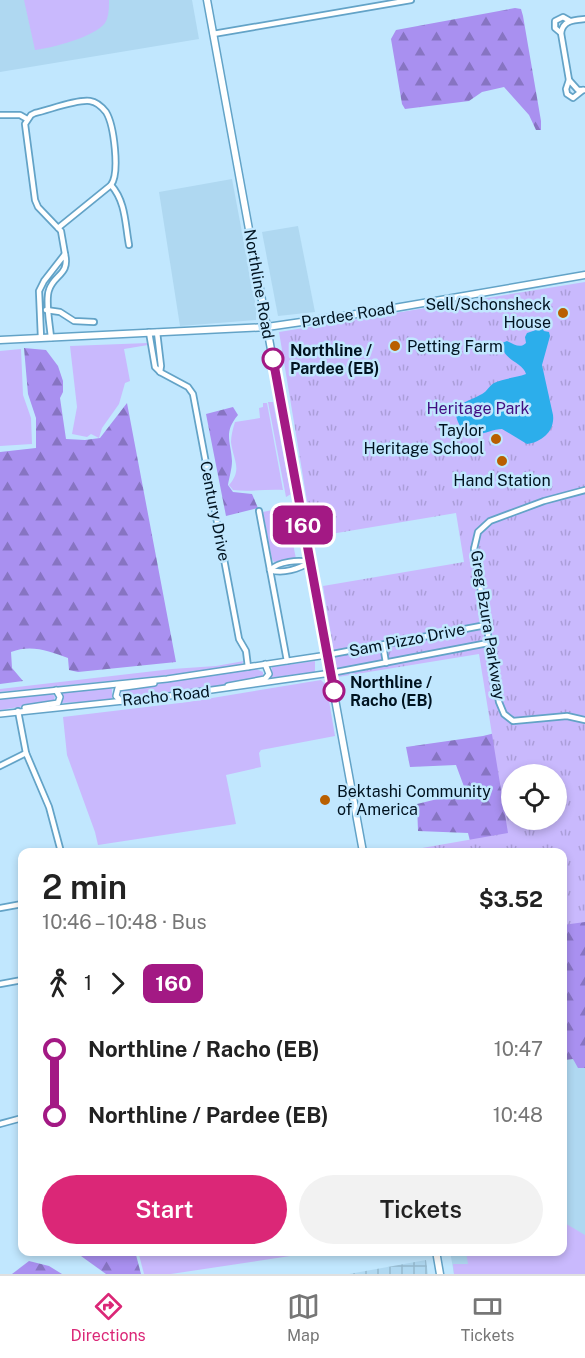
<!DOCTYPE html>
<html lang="en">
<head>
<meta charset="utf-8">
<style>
  body { margin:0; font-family:"Public Sans",sans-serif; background:#f2f2f2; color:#222; height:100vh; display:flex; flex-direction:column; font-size:22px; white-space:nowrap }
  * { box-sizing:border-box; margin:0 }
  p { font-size:20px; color:#767676 }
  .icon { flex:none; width:33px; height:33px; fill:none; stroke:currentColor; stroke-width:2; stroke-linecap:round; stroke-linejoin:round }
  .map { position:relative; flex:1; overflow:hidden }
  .panel { position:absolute; left:18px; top:848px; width:549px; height:408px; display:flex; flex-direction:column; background:#fff; border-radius:12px; box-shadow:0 3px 9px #0003 }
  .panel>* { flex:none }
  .badge { padding:0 12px; border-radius:9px; font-size:21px; line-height:39px }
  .controls { position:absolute; left:501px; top:764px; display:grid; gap:12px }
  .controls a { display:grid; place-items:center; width:66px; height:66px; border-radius:50%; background:#fff; box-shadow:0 3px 9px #0003; font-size:30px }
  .map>.badge { position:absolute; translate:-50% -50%; box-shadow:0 0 0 3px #fff }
  .legs { display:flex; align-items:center; gap:9px; height:66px; padding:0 24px; font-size:20px }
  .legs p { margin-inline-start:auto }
  .headline { display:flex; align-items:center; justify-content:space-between; height:102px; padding:0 24px }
  h1 { font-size:33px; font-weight:600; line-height:45px }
  .action { display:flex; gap:12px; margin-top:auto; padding:12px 24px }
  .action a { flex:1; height:69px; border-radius:36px; background:#db2777; color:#fff; font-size:24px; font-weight:600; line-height:69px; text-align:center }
  .action a+a { background:#f2f2f2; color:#222 }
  ul { padding:0 24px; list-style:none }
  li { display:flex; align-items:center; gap:21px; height:66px; font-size:22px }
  li i { display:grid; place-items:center; width:9px; height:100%; margin:0 8px; background:currentColor }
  li i::after { content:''; width:15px; height:15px; margin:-8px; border:4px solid; border-radius:50%; background:#fff }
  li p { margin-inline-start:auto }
  li:first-child i { background:linear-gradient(#0000 50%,currentColor 0) }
  li:last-child i { background:linear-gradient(currentColor 50%,#0000 0) }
  .tabs { display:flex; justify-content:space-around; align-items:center; height:84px; border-top:2px solid #e0e0e0; background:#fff; font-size:16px; color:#767676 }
  .tabs a { display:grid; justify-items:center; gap:3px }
  .tabs .selected { color:#db2777 }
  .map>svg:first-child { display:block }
</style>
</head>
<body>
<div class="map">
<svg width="585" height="1274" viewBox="0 0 585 1274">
  <defs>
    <pattern id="industrial-grid" width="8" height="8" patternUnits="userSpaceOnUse" patternTransform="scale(1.5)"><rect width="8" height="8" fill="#afd8f1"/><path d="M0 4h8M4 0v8" fill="none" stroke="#95b8ce"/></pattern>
    <pattern id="forest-firs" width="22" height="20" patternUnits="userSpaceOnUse" patternTransform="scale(1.5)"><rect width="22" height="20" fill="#a990f0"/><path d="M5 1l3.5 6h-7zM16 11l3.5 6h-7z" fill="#8774c2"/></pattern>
    <pattern id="park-tufts" width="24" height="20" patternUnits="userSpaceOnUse" patternTransform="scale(1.5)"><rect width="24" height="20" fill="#c9b9fd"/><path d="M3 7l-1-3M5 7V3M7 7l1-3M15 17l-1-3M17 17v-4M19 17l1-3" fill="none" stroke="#ab9ed9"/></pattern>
  </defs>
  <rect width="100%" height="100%" fill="#c1e7fe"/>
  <!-- built -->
  <g fill="#afd8f1">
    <path d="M0,0h192l7,39 -199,33z"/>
    <path d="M232,179l24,128v13l-76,6 -21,-134z"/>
    <path d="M298,226l17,86 -37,4 -16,-84z"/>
    <path d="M585,922v352h-131l-4,-23h112l1,-326z"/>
  </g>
  <!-- industrial -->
  <path fill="url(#industrial-grid)" d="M426,1260l2,14h-79z"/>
  <!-- green -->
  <g fill="#c9b9fd">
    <path d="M24,0h85c0,7 0,17 -4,23 -10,14 -54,25 -70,27z"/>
    <path d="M148,343v2l-24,4 6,32 -5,2 -6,21 -17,24 -3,10 -8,-4 -4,3 -15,-3 5,-27 -7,-61z"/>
    <path d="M21,349l2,46 8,23 1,26 -32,2v-95z"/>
    <path d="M268,402h5l18,92 -5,3z"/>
    <path d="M263,403h4l16,87c-17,-1 -33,2 -50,0l-4,-5c14,-16 4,-25 2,-43 0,-6 2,-14 4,-20l25,-4 -1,-10 4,-1z"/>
    <path d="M286,507l10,52 -22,3 -2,-3 -9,-47z"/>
    <path d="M244,661l-4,5 -71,9 -169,17v-3l172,-20 44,-3z"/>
    <path d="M315,661v11l-44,6 1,-11z"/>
    <path d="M256,669l7,3v4l-5,3 -49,9 -83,10 -5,-1 -2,-3 5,-5z"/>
    <path d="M321,680l4,4 2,5 8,47 -74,14 -2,3 2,14 -35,8 10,49 -138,21 -3,-13 -28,-77 -4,-38 125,-15z"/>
    <path d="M110,688l2,1v11l-50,3 1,-11z"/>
    <path d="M49,693l6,3 -1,4 -4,2 -50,8v-12z"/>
    <path d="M563,1222l22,13v39h-131l-1,-10h15l-2,-12 4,-1h92z"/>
    <path d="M138,1251h157l-5,5 -119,18h-27z"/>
  </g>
  <!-- forest -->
  <g fill="url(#forest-firs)" fill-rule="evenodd">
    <path d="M515,8l6,1 2,7 18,105v9h-5l-7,-15 -25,-28 -22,5 -13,9 -64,8 -3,-5 -11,-65 5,-9z"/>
    <path d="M24,348l22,2 12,16 5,15v11l-3,6 6,41 19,1 15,-2 27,-35 49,259 -98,10 -9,-2 -1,-12c-19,-7 -37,-14 -57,-6l1,16 11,13 -23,3v-232l36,-4v-30l-8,-24z"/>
    <path d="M233,407l5,8c-15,18 -7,26 -6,46 0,8 -3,17 -4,24l5,7 19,2 6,14 -32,8 -20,-102z"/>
    <path d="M585,727v341h-7l-5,-9 -8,1 -2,-17 -1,-191 -90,-3 -4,-16 -50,-2 -1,-27 49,-12 -10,-27 -46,2 -4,-20 77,-11 28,-7zM512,774h44v45h-44z"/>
    <path d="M74,1251h61l6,23h-35z"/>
    <path d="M29,1261l20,5 13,8h-50z"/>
  </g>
  <!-- park -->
  <path fill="url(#park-tufts)" fill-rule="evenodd" d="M585,282v640l-22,3 -1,-73h-140v-4l86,-15 -29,-179 -141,23 -15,-91 141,-24 -8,-49 -143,24 -34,-205zM512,774h44v45h-44z"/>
  <!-- water -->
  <path fill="#2caeeb" d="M542,328l2,3 5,1 1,4 -8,29 11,50c2,16 -11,27 -26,29l-25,-15c-9,0 -18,6 -28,5 -6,0 -12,-4 -15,-10 -10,-20 9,-22 21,-29 6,-2 8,-8 14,-12 10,-5 22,-5 32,-9 -3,-12 -25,-14 -24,-31l5,-2c7,3 13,8 19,2l-1,-6 2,-4z"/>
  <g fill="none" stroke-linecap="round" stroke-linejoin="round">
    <!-- minor casing -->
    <g stroke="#63a3c7" stroke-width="8">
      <g id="minor">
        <path d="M585,19c-11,1 -22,1 -24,14l8,47 9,10h7"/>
        <path d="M561,33l-6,-5v-7l8,-4 7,4"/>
        <path d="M213,34l198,-34"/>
        <path d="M569,80l-3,9 1,5 6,4 10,-8"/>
        <path d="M0,115h20l7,4"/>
        <path d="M111,185c15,17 14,39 18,60"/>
        <path d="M58,228l53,-43c9,-12 3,-60 -5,-73 -4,-5 -9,-10 -16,-11 -13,-2 -41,9 -55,12l-4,2 -6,9 10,76 3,7 23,24 4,23"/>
        <path d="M46,310l14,2 14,9 20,1"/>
        <path d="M149,332l6,35 5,5 1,-6 -4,-34"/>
        <path d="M41,338l-2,-47 5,-10 21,-27c5,21 -11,20 -16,36 -4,11 1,35 2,48"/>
        <path d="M160,372l28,15 5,7 46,245 7,12 2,16"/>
        <path d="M585,490l-41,11 -54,20 -12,11 -4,17 25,153 5,12 9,7 54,-5 18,4"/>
        <path d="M259,511l28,150"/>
        <path d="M270,570c9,-9 28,-10 40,-8"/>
        <path d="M270,570c13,4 29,-1 40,-8"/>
        <path d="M383,645l3,18"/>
        <path d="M327,655l159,-30"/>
        <path d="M331,673l157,-30"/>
        <path d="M18,711l8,42 23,54 12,45"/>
        <path d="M0,766l26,-13"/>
        <path d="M0,908l22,-4"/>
        <path d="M0,984l22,-4"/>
        <path d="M0,1124l22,-6"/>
      </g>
    </g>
    <!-- tertiary casing -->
    <g stroke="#63a3c7" stroke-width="8">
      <g id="tertiary">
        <path d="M228,686l37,-7 4,-5 -4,-10"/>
        <path d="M0,696l167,-17 160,-24"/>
        <path d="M121,701l-5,-5 2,-8 36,-5"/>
        <path d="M25,708l33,-5 2,-6 -4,-7"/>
        <path d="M0,714l162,-17 169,-24"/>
      </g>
    </g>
    <!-- secondary casing -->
    <g stroke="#63a3c7" stroke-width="9">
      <g id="secondary">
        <path d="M207,0l156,852"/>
        <path d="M0,340l267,-13 110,-16 208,-36"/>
        <path d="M436,1251l4,23"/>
      </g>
    </g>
    <!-- minor -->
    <use href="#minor" stroke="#fff" stroke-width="4.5"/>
    <!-- tertiary -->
    <use href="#tertiary" stroke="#fff" stroke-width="5"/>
    <!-- secondary -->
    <use href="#secondary" stroke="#fff" stroke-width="6"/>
  </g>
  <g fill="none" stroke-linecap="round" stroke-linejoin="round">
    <!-- line-1 casing -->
    <g stroke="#fff" stroke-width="14">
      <path id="line-1" d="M273,359l61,332"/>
    </g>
    <!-- line-1 -->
    <use href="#line-1" stroke="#a31984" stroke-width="9"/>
  </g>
  <!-- markers -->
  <g fill="#b95f00" stroke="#c1e7fe" stroke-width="2">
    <circle cx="563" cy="313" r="6"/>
    <circle cx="395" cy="346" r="6"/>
    <circle cx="496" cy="439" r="6"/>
    <circle cx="502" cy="461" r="6"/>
    <circle cx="325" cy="800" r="6"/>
  </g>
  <g fill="#fff" stroke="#a31984" stroke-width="3">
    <circle cx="273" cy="359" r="10"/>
    <circle cx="334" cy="691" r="10"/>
  </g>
  <g text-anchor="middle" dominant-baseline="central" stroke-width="5" stroke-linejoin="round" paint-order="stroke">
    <!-- street labels -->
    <g font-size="16" fill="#001320" stroke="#c1e7fe">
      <text transform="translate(259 284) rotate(80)">Northline Road</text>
      <text transform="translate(348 315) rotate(-9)">Pardee Road</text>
      <text transform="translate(215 511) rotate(79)">Century Drive</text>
      <text transform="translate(488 625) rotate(81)">Greg Bzura Parkway</text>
      <text transform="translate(407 640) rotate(-11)">Sam Pizzo Drive</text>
      <text transform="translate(166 696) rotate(-6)">Racho Road</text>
    </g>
    <!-- poi labels -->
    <g font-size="16" fill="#001320" stroke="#c1e7fe" text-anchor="end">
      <text x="551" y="304">Sell/Schonsheck<tspan x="551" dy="18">House</tspan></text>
      <text x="407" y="346" text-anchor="start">Petting Farm</text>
      <text x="484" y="430">Taylor<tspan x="484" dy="18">Heritage School</tspan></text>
      <text x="502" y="480" text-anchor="middle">Hand Station</text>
      <text x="337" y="791" text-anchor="start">Bektashi Community<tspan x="337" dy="18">of America</tspan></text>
    </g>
    <!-- stop labels -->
    <g font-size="16" font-weight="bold" fill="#001320" stroke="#c1e7fe" text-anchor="start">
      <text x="290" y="350">Northline /<tspan x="290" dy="18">Pardee (EB)</tspan></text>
      <text x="350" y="682">Northline /<tspan x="350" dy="18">Racho (EB)</tspan></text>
    </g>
    <!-- park labels -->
    <g font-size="16" fill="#410d81" stroke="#c1e7fe">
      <text x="478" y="408">Heritage Park</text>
    </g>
  </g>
</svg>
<div class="controls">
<a><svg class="icon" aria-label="locate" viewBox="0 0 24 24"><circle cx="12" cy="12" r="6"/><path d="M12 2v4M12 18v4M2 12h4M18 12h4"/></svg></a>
</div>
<b class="badge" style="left:303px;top:525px;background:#a31984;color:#fff">160</b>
<section class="panel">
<div class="headline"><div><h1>2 min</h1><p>10:46 – 10:48 · Bus</p></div><b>$3.52</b></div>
<div class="legs"><svg class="icon" aria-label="walk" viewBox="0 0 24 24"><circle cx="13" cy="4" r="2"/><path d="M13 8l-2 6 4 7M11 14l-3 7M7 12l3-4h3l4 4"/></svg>1<svg class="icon" aria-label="forward" viewBox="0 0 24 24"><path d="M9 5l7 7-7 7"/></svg><b class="badge" style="background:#a31984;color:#fff">160</b></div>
<ul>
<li><i style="color:#a31984"></i><b>Northline / Racho (EB)</b><p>10:47</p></li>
<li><i style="color:#a31984"></i><b>Northline / Pardee (EB)</b><p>10:48</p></li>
</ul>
<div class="action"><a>Start</a><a>Tickets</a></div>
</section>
</div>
<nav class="tabs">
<a class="selected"><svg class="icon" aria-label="directions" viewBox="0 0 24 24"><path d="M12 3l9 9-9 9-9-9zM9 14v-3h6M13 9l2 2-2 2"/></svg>Directions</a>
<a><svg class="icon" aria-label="map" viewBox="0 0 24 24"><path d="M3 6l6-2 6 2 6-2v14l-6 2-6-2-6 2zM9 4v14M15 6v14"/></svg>Map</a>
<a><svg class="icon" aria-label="tickets" viewBox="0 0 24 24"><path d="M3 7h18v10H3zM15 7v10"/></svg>Tickets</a>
</nav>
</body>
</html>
